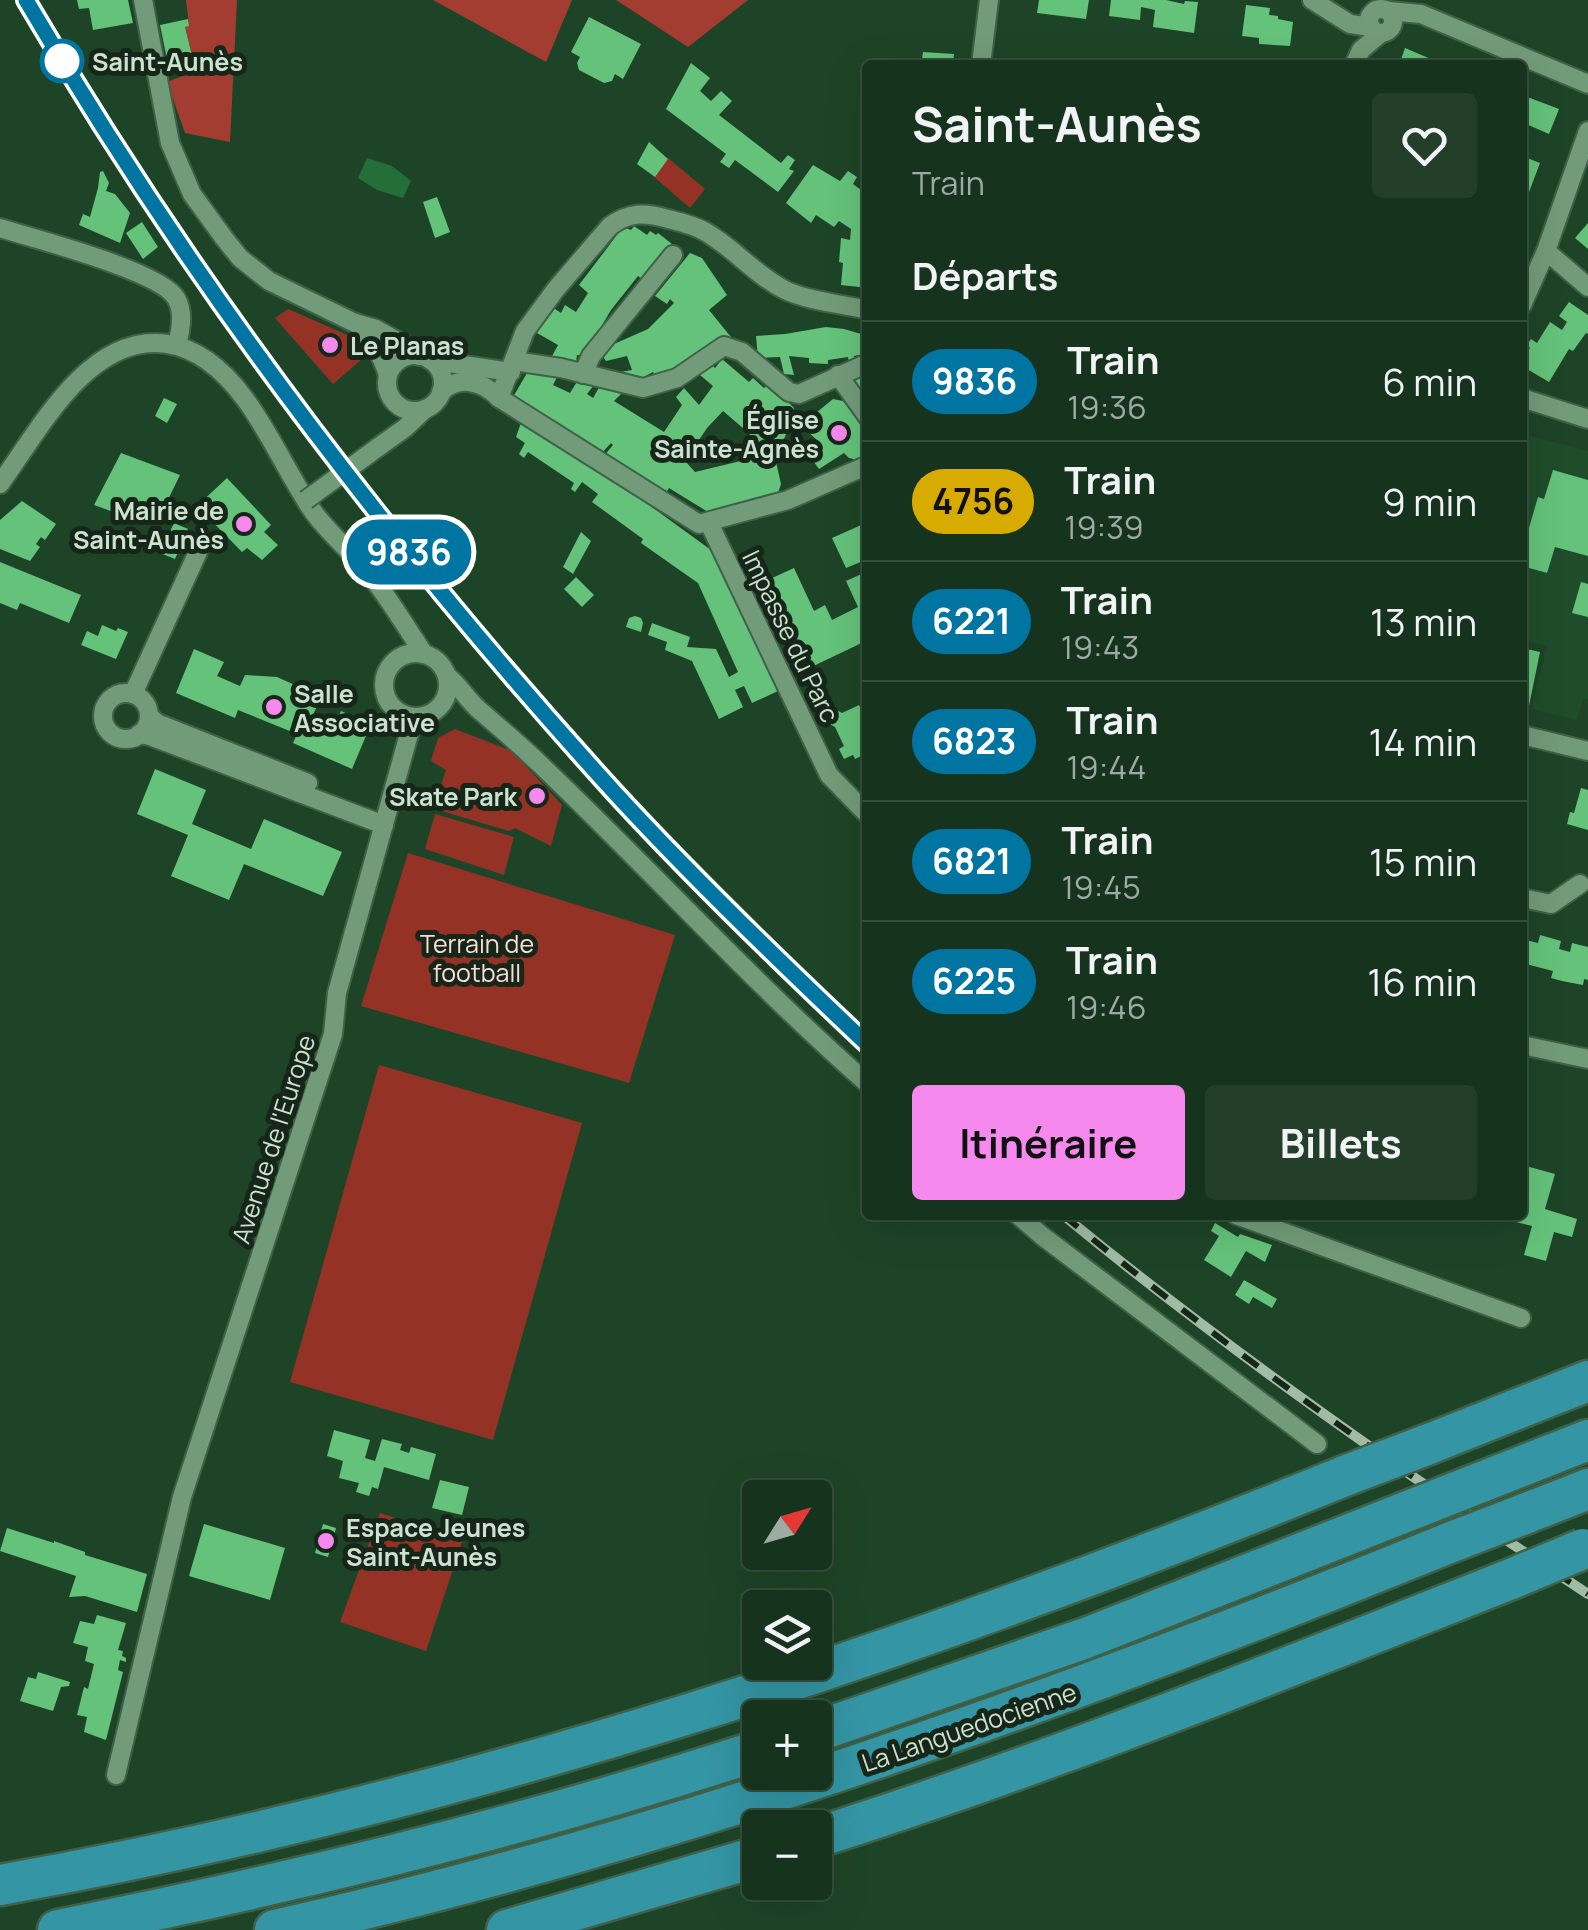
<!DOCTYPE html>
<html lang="fr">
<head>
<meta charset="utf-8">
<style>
  body { margin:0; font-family:Manrope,sans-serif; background:#233f2a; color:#f1f3f6; height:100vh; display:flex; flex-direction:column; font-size:38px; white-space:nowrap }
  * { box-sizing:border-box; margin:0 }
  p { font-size:32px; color:#9eaaa4 }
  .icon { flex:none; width:55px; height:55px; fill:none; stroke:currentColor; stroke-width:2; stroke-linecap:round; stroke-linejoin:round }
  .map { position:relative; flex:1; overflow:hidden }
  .sheet { position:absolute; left:862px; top:60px; width:665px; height:1160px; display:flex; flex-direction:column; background:#16331d; border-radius:10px; box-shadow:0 10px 40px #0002,0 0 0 2px #354e3b }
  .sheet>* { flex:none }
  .badge { padding:0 20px; border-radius:32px; font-size:35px; line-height:65px }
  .needle { width:65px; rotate:53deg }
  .fabs { position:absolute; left:742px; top:1480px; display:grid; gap:20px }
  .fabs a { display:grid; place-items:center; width:90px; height:90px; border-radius:10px; background:#16331d; box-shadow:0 10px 40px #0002,0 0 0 2px #354e3b; font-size:50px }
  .map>.badge { position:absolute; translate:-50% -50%; box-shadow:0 0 0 5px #fff }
  h2 { padding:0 50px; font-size:38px; line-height:90px }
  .round { display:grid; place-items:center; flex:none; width:105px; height:105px; border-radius:10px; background:#233f2a }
  .head { display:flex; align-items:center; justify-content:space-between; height:170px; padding:0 50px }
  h1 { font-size:48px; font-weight:700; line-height:75px }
  .primary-button { display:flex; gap:20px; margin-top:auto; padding:20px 50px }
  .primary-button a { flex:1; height:115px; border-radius:10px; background:#f589ee; color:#111; font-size:40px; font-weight:700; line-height:115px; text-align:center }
  .primary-button a+a { background:#233f2a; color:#f1f3f6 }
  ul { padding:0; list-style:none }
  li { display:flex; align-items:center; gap:30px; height:120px; padding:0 50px; border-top:2px solid #354e3b }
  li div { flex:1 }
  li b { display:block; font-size:38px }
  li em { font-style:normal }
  li .badge { min-width:110px; font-weight:700; text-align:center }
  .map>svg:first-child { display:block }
</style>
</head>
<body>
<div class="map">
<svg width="1588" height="1930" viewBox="0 0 1588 1930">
  <rect width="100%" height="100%" fill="#1e4427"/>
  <!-- built -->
  <path fill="#1f4d2b" d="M1526,435l62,16v248h-5l-6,21 -46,-11 16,-63 -24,-6 -1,-193z"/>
  <!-- green -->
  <g fill="#943226">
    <path d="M668,158l37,31 -15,19 -36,-31z"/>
    <path d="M288,309l64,28 17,16 -36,31 -58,-66z"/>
    <path d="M455,729l57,22 50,54 -11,41 -36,-18 -6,3 -71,-21 -3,-7 11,-33 -15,-9 7,-23z"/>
    <path d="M435,814l79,23 -10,38 -79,-26z"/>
    <path d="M408,853l267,82 -46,148 -268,-77z"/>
    <path d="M379,1065l203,58 -89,317 -203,-58z"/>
    <path d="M380,1513l83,26 -37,112 -86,-29z"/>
  </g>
  <!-- forest -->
  <g fill="#a33d31">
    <path d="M186,0h51l-7,142 -45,-9 -18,-51 29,-11 -11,-44 4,-2z"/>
    <path d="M433,0h139l-26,62z"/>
    <path d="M616,0h132l-60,47z"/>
  </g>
  <!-- water -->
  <path fill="#246e3a" d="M367,158l25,8 19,15 -8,17 -26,-8 -19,-12z"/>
  <!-- building -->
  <g fill="#64c27a" fill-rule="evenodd">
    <path d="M77,0h51l5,23 -40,7 -4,-22 -10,1z"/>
    <path d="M1039,0h50l-3,19 -49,-6z"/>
    <path d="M1111,0h55l18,4 1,-3 13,1 -4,31 -41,-6 2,-17 -14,-3 -1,13 -31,-4z"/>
    <path d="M1246,5l24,3 -1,7 9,1v3l15,3 -3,24 -31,-2v-6l-17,-2z"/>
    <path d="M589,17l52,27 -18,35 -8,-5 -3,7 -8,2 -25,-13 -2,-7 3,-6 -9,-5z"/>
    <path d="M188,19l1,7 -4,1 11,45 -11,2 -3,-13 -14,3 -8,-39z"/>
    <path d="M1405,48l40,17h-46z"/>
    <path d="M97,51l23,7 -2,10 -14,-3z"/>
    <path d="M923,52l31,2 -1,11h-32z"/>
    <path d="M691,63l19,15 -10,13 11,10 10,-10 11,10 -13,14 62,48 7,-8 7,5 -6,9 5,2 -16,21 -43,-32 -6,8 -9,-6 6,-8 -60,-45z"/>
    <path d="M1522,95l37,14 -10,25 -23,-10 -4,9z"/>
    <path d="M649,142l19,17 -13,18 -18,-13z"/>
    <path d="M1522,156l18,7 -14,37 -4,-1z"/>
    <path d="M813,165l27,16 8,-10 9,6 -4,7 15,11v93l-27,-3 2,-22 -4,-1 2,-24 9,2 1,-11 -12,-8 -5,6 -18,-12 -5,8 -25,-20z"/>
    <path d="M103,171l6,12 -3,8 9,3 15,19 -10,30 -41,-18 4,-11 7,3 8,-29 2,-16z"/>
    <path d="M437,197l13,35 -15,6 -12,-36z"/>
    <path d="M142,222l16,25 -15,12 -17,-26z"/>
    <path d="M1588,223v26l-13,-11z"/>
    <path d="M634,226l13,9 3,-4 6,4 2,-2 14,11 -28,37 -6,-5 -27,34 -27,46 -7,-1 -1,8 -25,-5 7,-13 -21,-12 11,-21 7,-3 6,4 4,-8 11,7 12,-19 -9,-8 44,-58 8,3z"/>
    <path d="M690,253l12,5 25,37 -18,15 22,27 -57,36 -3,-3 -16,6 -2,-4 -17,9 -16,-4 1,-5 11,-2 -5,-14 -21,5 -4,-6 12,-11 34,-15 26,-26 -4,-4 -3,5 -12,-8z"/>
    <path d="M1569,302l19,13v19l-2,-1 -13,18 -4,-2 -20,33 -27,-16v-6l8,-12 -3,-3 4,-6 6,4 13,-21 12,8 5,-8 -8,-6z"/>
    <path d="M826,327l18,2 24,7v17l-14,3v4l-5,3 -1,-6 -20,3v4l-19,-1v-5l-20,-2 5,19 -10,-1 -4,-17 -22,1 -2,-22 29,-2z"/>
    <path d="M722,359l27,23 4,-4 11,10 5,-5 25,25 -6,8 3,2 -6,19 -11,16 7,31 -3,9 -30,11 -40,8 -39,-24 -5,8 -61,-39 10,-12 -2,-2 -11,12 -87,-58 14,-24 26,1 5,1 -5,10 17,8 8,-13 16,5 -7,9 6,4 7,-12 22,7 -8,8 50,31 18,-27 -6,-8 8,-9 15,17 14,-19 -13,-11 10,-12 5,5zM723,411l27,23 -5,7 4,18 -54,13 -10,-11 22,-33z"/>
    <path d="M868,369v32l-15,-24z"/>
    <path d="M164,398l13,6 -10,19 -12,-7z"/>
    <path d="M833,399l10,2 25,31 -6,6 4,14 -9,8 -8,-2 -5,-5 -25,16 -8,-11 5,-4 -6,-8 7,-6 -11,-10 -1,-8z"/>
    <path d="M522,420l61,37 128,93 67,141 -26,12 -8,-17 -9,4 8,17 -24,12 -27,-58 -27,-11 2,-8 -19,-7 4,-12 38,14 -3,10 29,2 13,28 9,-5 -40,-89 -57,-40 2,-4 -51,-37 6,-8 -16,-12 -7,10 -4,-3 3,-6 -46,-31 -4,6 -5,-4 6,-11 -9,-6z"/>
    <path d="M121,453l59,22 -20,41 -35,-13 -6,11 -25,-9z"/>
    <path d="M1553,470l35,10v76l-33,-9 -8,26 -25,-7v-14l16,-55 6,2z"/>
    <path d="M227,478l44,47 -7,7 14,13 -16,15 -15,-12 -5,4 -45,-46z"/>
    <path d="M22,501l34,23 -11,16 -4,-3 -5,7 4,3 -10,14 -30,-12v-29z"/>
    <path d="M868,522v37l-22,9 -14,-30z"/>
    <path d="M174,523l14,6 -13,30 -15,-6z"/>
    <path d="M581,532l10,9 -18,33 -10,-7z"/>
    <path d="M0,562l81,33 -12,28 -49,-20 -3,7 -17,-7z"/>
    <path d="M794,568l20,43 11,-6 7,15 26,-13 -12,-26 22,-10v69l-63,30 -14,-31 -8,4 -7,-15 14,-6 -20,-43z"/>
    <path d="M576,577l18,18 -12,12 -18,-18z"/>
    <path d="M1581,582l7,2v33l-16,-4z"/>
    <path d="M635,616l6,2 2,5 -2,9 -15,-5 3,-9z"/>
    <path d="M102,625l14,6 2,-3 10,4 -12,27 -35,-14 6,-14 11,5z"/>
    <path d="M1522,648l18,4 -11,54 -7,-1z"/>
    <path d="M194,649l30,13 -7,14 23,10 5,-11 32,2 20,9 13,11 7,9 -5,11 23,9 6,-15 30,13 -19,45 -59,-26 4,-9 -59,-24 -3,8 -59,-25z"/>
    <path d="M859,705l9,19v29l-13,6 -2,-4 -9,4 -5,-10 5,-3 -9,-19 -9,-5 7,-14 9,5z"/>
    <path d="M155,769l51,21 -14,34 59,25 13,-30 78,33 -19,44 -79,-32 -15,36 -58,-24 17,-41 -51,-21z"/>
    <path d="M1581,788l7,2v40l-21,-6 3,-12 4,1z"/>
    <path d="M1540,935l21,6 -2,8 11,3 2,-9 16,4v33l-4,-1 -1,6 -21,-4 -11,-3 2,-7 -31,-8v-24l16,4z"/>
    <path d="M1526,1166l29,8 -10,35 32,10 -5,18 -18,-5 -8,29 -22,-6 8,-29 -16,-4 2,-7h4v-37z"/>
    <path d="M1215,1223l23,14 2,-3 32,11 -7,17 -19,-11 -15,26 -27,-17 15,-24 -8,-5z"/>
    <path d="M1244,1280l33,19 -5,9 -19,-11 -4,7 -14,-9z"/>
    <path d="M334,1430l36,10 -5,18 10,3 7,-22 20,5 -2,6 9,3 2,-6 25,7 -7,26 -45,-13 -6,22 -6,-2 -3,9 -13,-4 3,-9 -20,-5 4,-17 -16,-5z"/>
    <path d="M440,1480l29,7 -7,28 -30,-7z"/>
    <path d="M204,1524l81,24 -15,52 -81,-24z"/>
    <path d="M323,1524l13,4 -8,29 -13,-4z"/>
    <path d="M7,1528l47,15v-2l31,11v3l62,19 -10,38 -52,-16 -16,1 7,-21 -76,-25z"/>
    <path d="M97,1615l29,8 -8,27 5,1 -1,5 4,2v4l-6,-2 -2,10 5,2 -17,68 -22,-8 3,-15 -10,-2 7,-28 4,2 6,-25 -9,-3 3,-14 -15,-4 7,-22 14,3z"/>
    <path d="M38,1672l32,10 -1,4 -8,1 -8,24 -33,-10 8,-24 8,2z"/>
  </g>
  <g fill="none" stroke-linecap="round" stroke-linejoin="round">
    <!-- minor casing -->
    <g stroke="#3f6148" stroke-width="22">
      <g id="minor">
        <path d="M143,0l27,143 22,51 32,44 16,20 29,23 86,42 21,6 25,14 18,13"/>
        <path d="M1312,0l38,24 21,3"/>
        <circle cx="1381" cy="21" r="12"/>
        <path d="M1389,11l32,3 167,70"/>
        <path d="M981,65l8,-65"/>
        <path d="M1354,65l7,-15 20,-17"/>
        <path d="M0,228c35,11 160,43 176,70 8,13 5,32 1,46"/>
        <path d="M1546,251l42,36"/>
        <path d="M1522,305l24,-54 42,-120"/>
        <path d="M356,323c16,16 25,31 32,52"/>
        <circle cx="415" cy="383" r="28"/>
        <path d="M430,360l81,12"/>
        <path d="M514,361l47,7 82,20 34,-10 47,-32 18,6 47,40 10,2 69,-31"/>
        <path d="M583,374l8,-18 82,-101"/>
        <path d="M838,375l30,42"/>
        <path d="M441,392c18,-17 42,-11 58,6l200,126 89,-24 80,-35"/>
        <path d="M499,398l26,-67 31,-42 54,-63c19,-14 35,-14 58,-7 12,3 25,6 36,12 29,16 51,44 81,59 23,11 57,14 83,20"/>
        <path d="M1522,398l66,21"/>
        <path d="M377,448l28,-20 20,-19"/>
        <path d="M0,484c25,-35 48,-74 78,-104 59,-58 120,-45 167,19 25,34 43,75 67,111 16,23 38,40 56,62 21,26 38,55 56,82"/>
        <path d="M709,523l120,252 39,40"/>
        <circle cx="416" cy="685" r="32"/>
        <path d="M447,676c12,9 19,22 31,33 23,20 46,39 68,61 108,103 209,215 322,314"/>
        <circle cx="126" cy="716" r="23"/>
        <path d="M133,694l65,-142"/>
        <path d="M149,716l8,7 151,60"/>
        <path d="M139,734l11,2 234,89"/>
        <path d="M1522,735l66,16"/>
        <path d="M1522,898l29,6 29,-20"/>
        <path d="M1522,1045l66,14"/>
        <path d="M1018,1215l23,20 276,209"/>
        <path d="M1236,1215l285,103"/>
        <path d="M116,1775l66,-278 151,-463 4,-41 72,-259 -5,-19"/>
      </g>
    </g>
    <!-- highway casing -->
    <g stroke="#3f6148" stroke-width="45">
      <g id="highway">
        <path d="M1429,1444l159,-63"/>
        <path d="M1479,1483l109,-43"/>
        <path d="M1527,1513l61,-24"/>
        <path d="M815,1732l271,-94 317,-125"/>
        <path d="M815,1838c236,-75 466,-168 696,-259"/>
        <path d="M0,1885c464,-83 912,-233 1347,-410"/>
        <path d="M58,1930c237,-47 472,-105 702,-180"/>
        <path d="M275,1930c404,-91 792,-232 1174,-387"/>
        <path d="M507,1930l253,-74"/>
      </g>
    </g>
    <!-- minor -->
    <use href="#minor" stroke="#729b79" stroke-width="18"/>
    <!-- highway -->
    <use href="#highway" stroke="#3495a4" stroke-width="40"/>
    <!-- rail casing -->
    <g stroke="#a1bba5" stroke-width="10">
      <g id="rail">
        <path d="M26,0c167,285 368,550 590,794 80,87 166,169 252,251"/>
        <path d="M1063,1215c167,137 344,261 525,379"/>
      </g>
    </g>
    <!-- rail -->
    <use href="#rail" stroke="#162619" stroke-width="6" stroke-dasharray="19" stroke-linecap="butt"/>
    <!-- minor-bridge casing -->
    <g stroke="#3f6148" stroke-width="22" stroke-linecap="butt">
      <path id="minor-bridge" d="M306,500l71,-52"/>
    </g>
    <!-- highway-bridge casing -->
    <g stroke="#3f6148" stroke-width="45" stroke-linecap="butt">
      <g id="highway-bridge">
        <path d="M1347,1475l82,-31"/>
        <path d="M1403,1513l76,-30"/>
        <path d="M1449,1543l78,-30"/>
        <path d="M1511,1579l72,-30"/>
      </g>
    </g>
    <!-- minor-bridge -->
    <use href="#minor-bridge" stroke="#729b79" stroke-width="18"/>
    <!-- highway-bridge -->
    <use href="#highway-bridge" stroke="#3495a4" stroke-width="40"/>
  </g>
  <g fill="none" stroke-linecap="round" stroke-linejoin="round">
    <!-- line casing -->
    <g stroke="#fff" stroke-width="22">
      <path id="line" d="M26,0c166,285 368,550 590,794 80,87 165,169 252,251"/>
    </g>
    <!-- line -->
    <use href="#line" stroke="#0075a1" stroke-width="15"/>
  </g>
  <!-- markers -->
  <circle fill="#fff" stroke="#0075a1" stroke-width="5" cx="62" cy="61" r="20"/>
  <g fill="#f589ee" stroke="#162619" stroke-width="4">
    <circle cx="330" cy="345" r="10"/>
    <circle cx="839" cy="433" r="10"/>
    <circle cx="244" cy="524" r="10"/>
    <circle cx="274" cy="707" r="10"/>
    <circle cx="537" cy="796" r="10"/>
    <circle cx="326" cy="1541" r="10"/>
  </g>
  <g text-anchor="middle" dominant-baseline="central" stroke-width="10" stroke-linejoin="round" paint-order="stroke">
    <!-- stop labels -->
    <g font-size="25" font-weight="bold" fill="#cce2cf" stroke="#162619" text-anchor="start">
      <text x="92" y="61">Saint-Aunès</text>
    </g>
    <!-- poi labels -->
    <g font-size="25" font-weight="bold" fill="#cce2cf" stroke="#162619" text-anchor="start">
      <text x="350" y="345">Le Planas</text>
      <text x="819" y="419" text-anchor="end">Église<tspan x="819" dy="29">Sainte-Agnès</tspan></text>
      <text x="224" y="510" text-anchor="end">Mairie de<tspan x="224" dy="29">Saint-Aunès</tspan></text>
      <text x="294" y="693">Salle<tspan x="294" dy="29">Associative</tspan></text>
      <text x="517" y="796" text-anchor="end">Skate Park</text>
      <text x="346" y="1527">Espace Jeunes<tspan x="346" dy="29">Saint-Aunès</tspan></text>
    </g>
    <!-- street labels -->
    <g font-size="25" fill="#cce2cf" stroke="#162619">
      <text transform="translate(791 636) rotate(64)">Impasse du Parc</text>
      <text transform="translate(273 1139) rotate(-72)">Avenue de l'Europe</text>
      <text transform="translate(969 1727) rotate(-19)">La Languedocienne</text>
    </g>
    <!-- park labels -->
    <g font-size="25" fill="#faddd7" stroke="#162619">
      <text x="477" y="943">Terrain de<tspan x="477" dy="29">football</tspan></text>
    </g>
  </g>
</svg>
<div class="fabs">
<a><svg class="needle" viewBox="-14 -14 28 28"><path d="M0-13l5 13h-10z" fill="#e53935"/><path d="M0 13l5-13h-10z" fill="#9eaaa4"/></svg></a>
<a><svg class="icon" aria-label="layers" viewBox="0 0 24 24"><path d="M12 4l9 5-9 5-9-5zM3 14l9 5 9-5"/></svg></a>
<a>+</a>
<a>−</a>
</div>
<b class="badge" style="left:409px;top:552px;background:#0075a1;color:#fff">9836</b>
<section class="sheet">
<div class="head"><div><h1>Saint-Aunès</h1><p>Train</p></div><a class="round"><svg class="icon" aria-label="heart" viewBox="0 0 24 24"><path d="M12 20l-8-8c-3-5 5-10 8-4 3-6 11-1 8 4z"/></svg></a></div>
<h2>Départs</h2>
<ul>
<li><span class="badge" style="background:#0075a1;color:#fff">9836</span><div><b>Train</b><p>19:36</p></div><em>6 min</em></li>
<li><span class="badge" style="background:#d8ab00;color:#111">4756</span><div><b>Train</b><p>19:39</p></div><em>9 min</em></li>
<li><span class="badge" style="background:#0075a1;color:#fff">6221</span><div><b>Train</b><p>19:43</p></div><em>13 min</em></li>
<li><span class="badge" style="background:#0075a1;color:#fff">6823</span><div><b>Train</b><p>19:44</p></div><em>14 min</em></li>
<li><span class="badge" style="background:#0075a1;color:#fff">6821</span><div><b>Train</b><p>19:45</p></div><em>15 min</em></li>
<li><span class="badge" style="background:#0075a1;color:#fff">6225</span><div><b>Train</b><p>19:46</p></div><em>16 min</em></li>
</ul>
<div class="primary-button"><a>Itinéraire</a><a>Billets</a></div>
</section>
</div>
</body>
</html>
